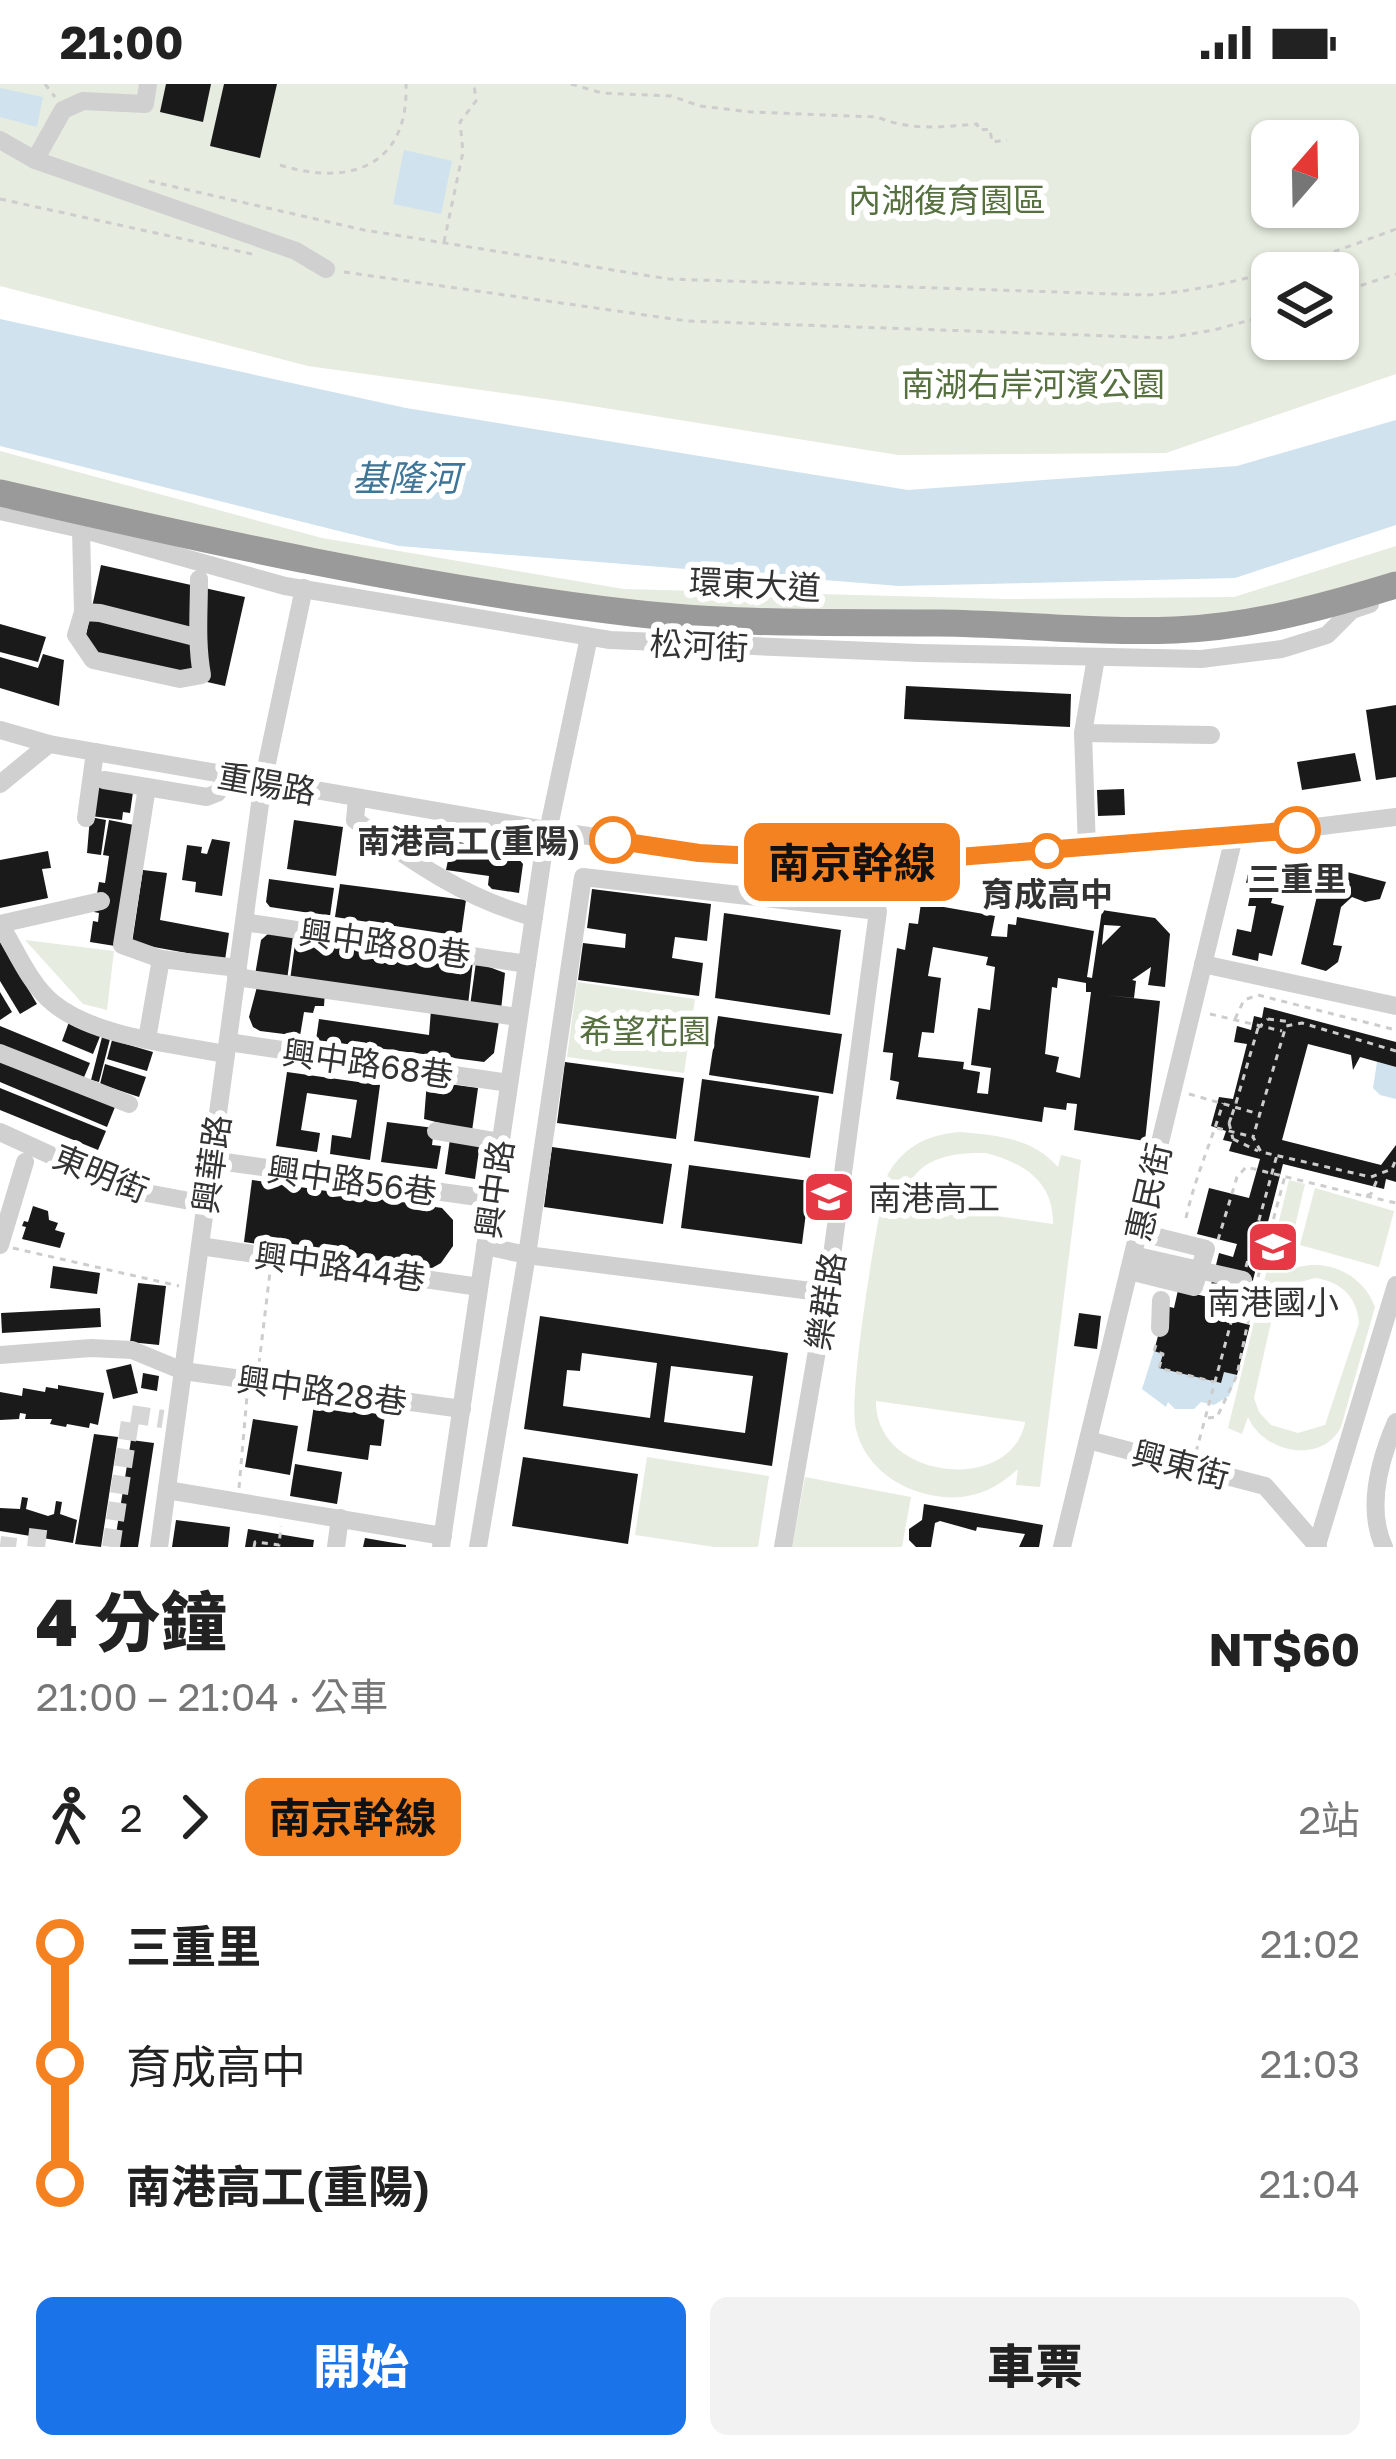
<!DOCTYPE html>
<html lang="zh-TW">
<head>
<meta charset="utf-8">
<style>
  body { margin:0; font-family:"Golos Text","Noto Sans TC",sans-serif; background:#f2f2f2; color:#222; height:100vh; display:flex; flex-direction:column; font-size:45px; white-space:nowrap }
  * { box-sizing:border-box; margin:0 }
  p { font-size:39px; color:#767676 }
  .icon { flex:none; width:66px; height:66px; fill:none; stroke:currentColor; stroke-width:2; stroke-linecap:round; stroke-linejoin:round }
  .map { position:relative; height:1463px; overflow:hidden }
  .sheet { display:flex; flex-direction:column; background:#fff; flex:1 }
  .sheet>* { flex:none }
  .badge { padding:0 24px; border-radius:18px; font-size:42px; line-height:78px }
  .needle { width:78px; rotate:20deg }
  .fabs { position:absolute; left:1251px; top:36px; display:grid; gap:24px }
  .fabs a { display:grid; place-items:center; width:108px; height:108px; border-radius:18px; background:#fff; box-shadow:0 3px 9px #0004; font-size:60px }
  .map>.badge { position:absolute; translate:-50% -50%; box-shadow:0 0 0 6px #fff }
  .legs { display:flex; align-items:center; gap:18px; height:132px; padding:0 36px; font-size:39px }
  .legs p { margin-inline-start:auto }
  .overview { display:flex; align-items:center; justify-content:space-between; height:204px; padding:0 36px }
  h1 { font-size:66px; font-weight:800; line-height:90px }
  .action { display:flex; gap:24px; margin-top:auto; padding:24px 36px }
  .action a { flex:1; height:138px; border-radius:18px; background:#1a73e8; color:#fff; font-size:48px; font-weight:800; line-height:138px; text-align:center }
  .action a+a { background:#f2f2f2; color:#222 }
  ul { padding:0 36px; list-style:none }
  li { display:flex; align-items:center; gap:42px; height:120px; font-size:45px }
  li i { display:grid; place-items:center; width:18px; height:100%; margin:0 15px; background:currentColor }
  li i::after { content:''; width:30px; height:30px; margin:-15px; border:9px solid; border-radius:50%; background:#fff }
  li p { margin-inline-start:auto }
  li:first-child i { background:linear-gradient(#0000 50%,currentColor 0) }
  li:last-child i { background:linear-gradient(currentColor 50%,#0000 0) }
  .status { display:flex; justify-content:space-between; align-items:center; height:84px; padding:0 60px; background:#fff; direction:ltr }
  .status svg { height:33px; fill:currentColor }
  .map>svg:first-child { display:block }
</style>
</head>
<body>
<div class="status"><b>21:00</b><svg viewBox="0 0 49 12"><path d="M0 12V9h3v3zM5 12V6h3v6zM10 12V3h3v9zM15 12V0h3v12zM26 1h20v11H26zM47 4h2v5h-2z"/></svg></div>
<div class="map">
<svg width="1396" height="1463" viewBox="0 0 1396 1463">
  <rect width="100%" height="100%" fill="#fff"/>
  <!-- green -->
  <g fill="#e6ecdf" fill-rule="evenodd">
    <path d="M0,0h1396v290l-230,79 -268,2 -331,-53 -259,-36 -308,-80zM1272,57h66v66h-66zM1272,189h66v66h-66z"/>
    <path d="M0,367l322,87 302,51 382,10 228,-2 162,-51v35l-184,39 -548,-6 -664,-120z"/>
    <path d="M25,856l89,11 -7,59 -24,-6z"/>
    <path d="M577,898l118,17 -11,74 -117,-16z"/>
    <path d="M961,1048c37,4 70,5 97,35l3,-12 20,5 -41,327 -24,-2 2,-16c-27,25 -55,34 -92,25 -33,-8 -62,-31 -70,-65 -9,-31 22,-218 32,-255 16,-28 41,-40 73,-42zM986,1069c38,10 68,29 67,71l-149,-21c6,-44 44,-51 82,-50zM876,1317l149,21v1c-15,72 -150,57 -149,-22z"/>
    <path d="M1289,1096l16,4 -21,89c33,-19 78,-3 91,34l-34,120c-19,38 -78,26 -93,-10l-6,17 -14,-6zM1315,1194c26,4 42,18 44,45l-34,102 -27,8 -27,-8 -12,-13 -5,-14 22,-98 17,-16z"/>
    <path d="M1315,1104l79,23 -15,56 -79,-22z"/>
    <path d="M647,1373l122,19 -11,71h-44l-79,-12z"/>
    <path d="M805,1393l106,20 -9,50h-110z"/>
  </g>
  <!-- water -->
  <g fill="#cfe2ee">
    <path d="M0,4l43,9 -6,30 -37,-10z"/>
    <path d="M404,66l48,11 -11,53 -48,-10z"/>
    <path d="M0,235l406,89 502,82 329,-24 159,-46v105l-161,53 -336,8 -500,-40 -399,-100z"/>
    <path d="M1377,978l19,5v32l-16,-4 -7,-7z"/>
    <path d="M1154,1267l9,3 -3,14 60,15 4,-11 13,3 -8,21 -15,9 -13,-3 -7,7h-19l-7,-7 -2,5 -24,-18z"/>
  </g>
  <!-- building -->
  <g fill="#1a1a1a" fill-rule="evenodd">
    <path d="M166,0h45l-8,38 -43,-10z"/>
    <path d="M224,0h53l-17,74 -50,-12z"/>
    <path d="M101,481l144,32 -20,89 -143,-32z"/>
    <path d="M0,540l46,13 -8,25 -38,-10z"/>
    <path d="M43,570l21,6 -5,46 -59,-18v-31l38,11z"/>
    <path d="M906,602l165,8 -1,33 -166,-8z"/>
    <path d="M1396,621v72l-20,3 -10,-70z"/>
    <path d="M1355,669l6,28 -59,9 -5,-28z"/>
    <path d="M95,702l38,6 -3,21 -7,-1 -1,8 -31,-4z"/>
    <path d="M1124,705l1,26 -27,1 -1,-26z"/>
    <path d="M90,733l16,3 -5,35 -14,-2z"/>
    <path d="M109,736l25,5 -19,121 -25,-4 3,-21 5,1 1,-9 -5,-1 5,-30 6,1 2,-13 2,-14 -6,-1z"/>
    <path d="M294,736l49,7 -7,49 -49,-7z"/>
    <path d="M428,753l84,14 11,13 -4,29 -27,-4 -4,-4 1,-9 -43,-6 2,-10 -19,-3z"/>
    <path d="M212,755l18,3 -8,54 -27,-4 1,-10 -14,-2 5,-35 15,2 -1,6 6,1z"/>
    <path d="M48,767l3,17 -9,1 6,29 -48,10v-48z"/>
    <path d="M1251,776l64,16 -5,23 -64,-16z"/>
    <path d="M1324,782l62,16 -6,17 -15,3 -13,-5 -11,10 -8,38 9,1 -4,16 -12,9 -25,-7z"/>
    <path d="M143,786l24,3 -7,47 69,13 -4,27 -93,-17z"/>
    <path d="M269,795l65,9 -4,28 -60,-9 -4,-5z"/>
    <path d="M340,800l126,16 -5,36 -126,-19z"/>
    <path d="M592,805l119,15 -4,37 -32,-4 -3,21 31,5 -4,33 -121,-16 5,-37 42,5 1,-14 -39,-6z"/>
    <path d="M1251,806l22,6 -2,7 13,3 -12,50 -13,-3 -1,8 -26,-6 5,-26 14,3 5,-26h-8z"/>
    <path d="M921,819l74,13 -4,20 16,1 1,-13 8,1 1,-8 77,14 -7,46 5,1 10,-68 53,8 15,16 -5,53 -17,-2 3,-18 -19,13 4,1 -2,17 -29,-3 55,6 -15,140 -71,-11 3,-26 -10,-1 -1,7 -22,-3 -2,15 -146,-23 3,-17 -9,-2 3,-27 -10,-1 14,-104 8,2 4,-27 9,1zM1104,841l17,1 -19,19zM933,863l55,10 -2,8 9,2 -5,43 -12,-2 -7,57 20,3 -3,26 -11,-1 3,-21 -17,-3 1,-7 -46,-5 4,-25 12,1 7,-55 -13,-2zM1058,894l28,5v9h5l-11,86 -24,-6 3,-15 -14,-3 7,-67 5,1z"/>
    <path d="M724,829l117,17 -11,85 -115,-17z"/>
    <path d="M269,849l24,3 -6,44 -32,-5 6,-35z"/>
    <path d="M296,853l177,24 -5,44 -178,-25z"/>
    <path d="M0,858l37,62 -17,10 -20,-33z"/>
    <path d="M476,878l29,11 -4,37 -31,-4z"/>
    <path d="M258,899l67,9 -1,14h-9l-2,7 -9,-1 -4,24 -40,-5 -7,-4 -4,-10z"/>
    <path d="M0,908l12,20 -12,8z"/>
    <path d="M1264,923l132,35v25l-36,-10 -7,13 -2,-15 -43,-11 -26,96 99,25 15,-20v37l-10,-3 -2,10 -101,-25 -37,143 -4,-1 -4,16 12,3 -13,50 -13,-3 -3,11 -62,-15 4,-14 -9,-3 12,-45 8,2 4,-18 30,7 11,-44 14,4 4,-13 -40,-10 12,-46 40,10 11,-39 -31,-8 3,-9 -9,-2 3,-9 -15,-5 8,-29 14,2 14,-55 -13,-2 3,-16 14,4 3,-14 8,2z"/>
    <path d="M431,926l68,11 -5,32 -10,9 -168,-22 3,-21 110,16z"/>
    <path d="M718,932l124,18 -9,60 -124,-19z"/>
    <path d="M69,938l32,12 -8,20 -31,-13z"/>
    <path d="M0,942l90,37 -8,19 -82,-34z"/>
    <path d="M102,953l8,2 -11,43 -8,-2z"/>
    <path d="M112,956l41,12 -6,19 -40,-12z"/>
    <path d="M0,976l115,47 -8,20 -107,-45z"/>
    <path d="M565,978l119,16 -8,61 -119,-16z"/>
    <path d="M105,980l41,13 -7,20 -39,-13z"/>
    <path d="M287,988l93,13 -10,75 -40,-6 2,-19 19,3 6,-38 -50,-7 -6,37 19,3 -3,19 -41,-6z"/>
    <path d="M702,995l117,17 -9,62 -116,-17z"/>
    <path d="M427,997l51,7 -6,43 -48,-12z"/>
    <path d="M0,1004l106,43 -8,19 -98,-40z"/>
    <path d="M387,1038l47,6 -2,17 9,1 -4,23 -56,-7z"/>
    <path d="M450,1055l30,4 -5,36 -30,-5z"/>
    <path d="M552,1063l120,17 -9,60 -119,-17z"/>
    <path d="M689,1081l121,16 -8,63 -121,-16z"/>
    <path d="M252,1096l190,28 11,12v26l-12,17 -9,5 -188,-26z"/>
    <path d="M33,1122l15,5 1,9 9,3 -3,7 10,3 -5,15 -38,-9 4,-12 -4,-1 2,-5 4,1z"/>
    <path d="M53,1182l47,7 -3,21 -47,-6z"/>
    <path d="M138,1199l28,3 -7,59 -29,-3z"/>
    <path d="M100,1224l1,19 -99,6 -1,-20z"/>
    <path d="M1079,1229l22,3 -4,33 -23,-3z"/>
    <path d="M540,1232l248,37 -16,113 -248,-37zM582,1269l75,10 -7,55 -87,-12 4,-36 13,1zM671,1282l82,10 -8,57 -81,-11z"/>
    <path d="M131,1280l7,29 -25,6 -7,-29z"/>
    <path d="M143,1289l16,3 -2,15 -16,-3z"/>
    <path d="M58,1301l46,8 -6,32 -8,-2 -1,5 -22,-4 -1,3 -16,-3 2,-5h-27l1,-5 -6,-1 -1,6 -19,1v-28l22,4 1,-8 22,4 1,-5 12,2z"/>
    <path d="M314,1321l71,10 -4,31 -11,-1 -2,15 -61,-9z"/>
    <path d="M253,1335l45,7 -8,49 -45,-8z"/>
    <path d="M94,1350l24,3 -17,110 -26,-3z"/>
    <path d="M131,1356l23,3 -16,104h-24z"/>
    <path d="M523,1373l115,17 -10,70 -116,-18z"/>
    <path d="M295,1380l47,8 -5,32 -47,-8z"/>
    <path d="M22,1413l6,1 -2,11 22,7 6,-2 2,-13 6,1 -2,12 17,6 -4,23 -73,-12v-23l20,1z"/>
    <path d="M924,1420l119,21 -4,22h-20l6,-13 -48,-7 -1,4 -36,-10 -5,2 -4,24h-15l-7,-7v-11l13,-9z"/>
    <path d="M176,1436l54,7 -2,20h-56z"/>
    <path d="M248,1445l66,11 -1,7h-68z"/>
    <path d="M365,1454l41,7v2h-43z"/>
  </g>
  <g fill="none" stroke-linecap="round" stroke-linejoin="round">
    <!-- minor-tunnel -->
    <g stroke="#d6d6d6" stroke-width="18" stroke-dasharray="18 9" stroke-linecap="butt">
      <path d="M0,1461l16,2"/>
      <path d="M36,1463l3,-24"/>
      <path d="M111,1463l20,-133 32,5"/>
    </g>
    <!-- path -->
    <g stroke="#cdcdcd" stroke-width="3" stroke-dasharray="6 6" stroke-linecap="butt">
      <path d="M45,0l10,13"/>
      <path d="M571,0l31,9 69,3 29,10 51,6 126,5c33,14 66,10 100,7l2,6 11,-1 2,13 15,-2"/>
      <path d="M280,81c70,22 129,1 126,-81"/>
      <path d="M149,97l215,49 305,49 477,16c85,-6 170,-36 250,-66"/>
      <path d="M0,115l252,55"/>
      <path d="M444,158l19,-90 -3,-30 16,-21 -2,-17"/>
      <path d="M344,188l343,49 480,17 47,-8 58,-16"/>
      <path d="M1338,209l58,-19"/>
      <path d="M1210,930l72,17"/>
      <path d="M1235,935l9,-19 14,-5 138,35"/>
      <path d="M1268,935l23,3"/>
      <path d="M1396,967l-94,-28 -16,3 -33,111 8,15 110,25 21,-8 4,-10"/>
      <path d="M1189,1010l70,20"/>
      <path d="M1236,1019l22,-75"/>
      <path d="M1229,1039l3,-8"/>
      <path d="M1217,1044l36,9"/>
      <path d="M1233,1055l25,12"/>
      <path d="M1366,1112l30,7"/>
      <path d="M1186,1134c9,-41 25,-75 37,-115"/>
      <path d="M1218,1156l19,-63 9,-10 118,29 7,-2 6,-14"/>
      <path d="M13,1164l166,38"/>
      <path d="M1246,1183l31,-112"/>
      <path d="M1258,1193l27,-101"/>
      <path d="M1209,1213l26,7"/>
      <path d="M1156,1261l-2,6 9,3 -4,14 55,14"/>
      <path d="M259,1280l11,-92"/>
      <path d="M1208,1334l9,-1 20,-42 17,-83"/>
      <path d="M1196,1368l43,-159"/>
      <path d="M239,1404l8,-92"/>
      <path d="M254,1463l1,-5 24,3 2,-19"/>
    </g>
    <!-- minor -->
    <g stroke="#d0d0d0" stroke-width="18">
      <path d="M0,56l35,20 261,91 30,18"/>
      <path d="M35,76l28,-50 20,-9 62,3 3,-20"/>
      <path d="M0,427l81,18 204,57 325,54 309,13 282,6 81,-10 45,-14 25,-25 18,-6"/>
      <path d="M81,445l2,83"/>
      <path d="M195,553l-95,-24 -17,-1 -7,23 17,25 87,19 22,-4c-6,-33 -3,-63 -3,-96"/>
      <path d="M0,646l49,14 498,86 152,22 114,9 70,2 166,-12 185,-14 162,-20"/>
      <path d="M1083,649l128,2"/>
      <path d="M104,696l43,7"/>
      <path d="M0,700l49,-40"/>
      <path d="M357,714l-2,22c55,40 112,80 179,97"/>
      <path d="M86,734l9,-66"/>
      <path d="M1087,764l-4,-115 13,-75"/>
      <path d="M101,817l-101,23c15,24 30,61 53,79 41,34 121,41 173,51"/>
      <path d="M244,838l283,42"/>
      <path d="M161,875l-39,-14 25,-158 60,10 10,-4 12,-17"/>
      <path d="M1203,880l193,42"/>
      <path d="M236,893l282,40"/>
      <path d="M147,955l14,-80 77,9"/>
      <path d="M228,958l281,41"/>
      <path d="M0,969l129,51"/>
      <path d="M436,1047l65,11"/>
      <path d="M0,1048l125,57 81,15"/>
      <path d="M211,1076l281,39"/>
      <path d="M0,1161l25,-83"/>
      <path d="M200,1162l279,41"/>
      <path d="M485,1162l42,9 300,38"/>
      <path d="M1133,1171l110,25"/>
      <path d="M1129,1187l65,16 12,-38 -68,-17"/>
      <path d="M1160,1244l1,-28"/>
      <path d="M0,1271l91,-7 41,2 51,21 279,38"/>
      <path d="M1088,1356l177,46 53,61"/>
      <path d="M167,1406l276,46"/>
      <path d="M1317,1461l79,-260"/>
      <path d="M159,1463l104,-765 41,-194"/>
      <path d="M336,1463l4,-29"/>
      <path d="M441,1463l102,-692 46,-218"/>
      <path d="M478,1463l49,-292 56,-378 295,34 -51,382 -44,254"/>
      <path d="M1062,1463l172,-710"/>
      <path d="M1384,1463c-18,-39 -4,-88 12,-125"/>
    </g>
    <!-- highway -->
    <path stroke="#9a9a9a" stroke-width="27" d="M0,409c208,48 419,95 632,120 102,12 205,9 308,10 78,1 156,10 235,7 76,-3 149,-23 221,-45"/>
    <!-- path-bridge -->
    <g stroke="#cdcdcd" stroke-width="3" stroke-dasharray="6 6" stroke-linecap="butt">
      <path d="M1258,944l10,-9"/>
      <path d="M1232,1031l4,-12"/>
      <path d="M1229,1039l4,16"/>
    </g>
  </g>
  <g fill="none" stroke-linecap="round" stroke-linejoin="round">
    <!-- line-1 casing -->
    <g stroke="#fff" stroke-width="27">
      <path id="line-1" d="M613,756l86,13 184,10 414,-33"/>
    </g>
    <!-- line-1 -->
    <use href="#line-1" stroke="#f58220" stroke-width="18"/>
  </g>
  <!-- icons -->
  <defs>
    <g id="school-square" transform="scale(2.7)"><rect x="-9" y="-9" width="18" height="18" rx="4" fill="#e63946" stroke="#fff"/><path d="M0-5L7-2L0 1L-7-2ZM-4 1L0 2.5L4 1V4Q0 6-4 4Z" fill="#fff"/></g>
  </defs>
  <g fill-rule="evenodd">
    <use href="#school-square" x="829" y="1113"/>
    <use href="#school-square" x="1273" y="1163"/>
  </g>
  <!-- markers -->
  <g fill="#fff" stroke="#f58220" stroke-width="6">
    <circle cx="1297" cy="746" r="21"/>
    <circle cx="613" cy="756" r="21"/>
    <circle cx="1047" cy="767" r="15"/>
  </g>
  <g text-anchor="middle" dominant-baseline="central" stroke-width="12" stroke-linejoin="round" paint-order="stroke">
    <!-- park labels -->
    <g font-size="33" fill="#56703f" stroke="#fff">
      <text x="947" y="115">內湖復育園區</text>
      <text x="1033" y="299">南湖右岸河濱公園</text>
      <text x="645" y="946">希望花園</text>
    </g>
    <!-- street labels -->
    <g font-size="33" fill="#333" stroke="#fff">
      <text transform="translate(755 500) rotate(3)">環東大道</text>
      <text transform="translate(699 561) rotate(3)">松河街</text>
      <text transform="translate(267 699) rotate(10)">重陽路</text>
      <text transform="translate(385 859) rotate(8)">興中路80巷</text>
      <text transform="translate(368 979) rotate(8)">興中路68巷</text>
      <text transform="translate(211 1080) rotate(-82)">興華路</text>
      <text transform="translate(101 1089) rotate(22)">東明街</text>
      <text transform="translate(352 1096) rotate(8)">興中路56巷</text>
      <text transform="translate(494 1105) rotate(-82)">興中路</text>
      <text transform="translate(1148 1108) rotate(-77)">惠民街</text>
      <text transform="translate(340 1182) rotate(8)">興中路44巷</text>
      <text transform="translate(825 1217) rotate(-81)">樂群路</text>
      <text transform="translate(322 1306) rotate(8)">興中路28巷</text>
      <text transform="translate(1181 1380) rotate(15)">興東街</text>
    </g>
    <!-- stop labels -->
    <g font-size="33" font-weight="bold" fill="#333" stroke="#fff">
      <text x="580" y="756" text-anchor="end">南港高工(重陽)</text>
      <text x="1297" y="794">三重里</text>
      <text x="1047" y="809">育成高中</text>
    </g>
    <!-- poi labels -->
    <g font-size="33" fill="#333" stroke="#fff" text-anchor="start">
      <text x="868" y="1113">南港高工</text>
      <text x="1273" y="1217" text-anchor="middle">南港國小</text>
    </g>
    <!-- water labels -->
    <g font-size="36" font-style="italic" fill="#3f7597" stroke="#fff">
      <text x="406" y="393">基隆河</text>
    </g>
  </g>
</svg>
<div class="fabs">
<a><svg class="needle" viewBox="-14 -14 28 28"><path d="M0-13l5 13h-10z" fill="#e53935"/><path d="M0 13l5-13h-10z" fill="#767676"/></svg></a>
<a><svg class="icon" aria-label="layers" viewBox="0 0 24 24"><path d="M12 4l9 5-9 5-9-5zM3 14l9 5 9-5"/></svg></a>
</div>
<b class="badge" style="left:852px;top:778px;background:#f58220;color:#111">南京幹線</b>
</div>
<section class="sheet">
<div class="overview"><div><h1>4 分鐘</h1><p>21:00 – 21:04 · 公車</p></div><b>NT$60</b></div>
<div class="legs"><svg class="icon" aria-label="walk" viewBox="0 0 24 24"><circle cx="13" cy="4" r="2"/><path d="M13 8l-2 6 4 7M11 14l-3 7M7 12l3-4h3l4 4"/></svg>2<svg class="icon" aria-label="forward" viewBox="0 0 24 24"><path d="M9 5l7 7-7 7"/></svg><b class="badge" style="background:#f58220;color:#111">南京幹線</b><p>2站</p></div>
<ul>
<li><i style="color:#f58220"></i><b>三重里</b><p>21:02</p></li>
<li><i style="color:#f58220"></i><span>育成高中</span><p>21:03</p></li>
<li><i style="color:#f58220"></i><b>南港高工(重陽)</b><p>21:04</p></li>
</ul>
<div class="action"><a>開始</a><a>車票</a></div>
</section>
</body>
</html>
